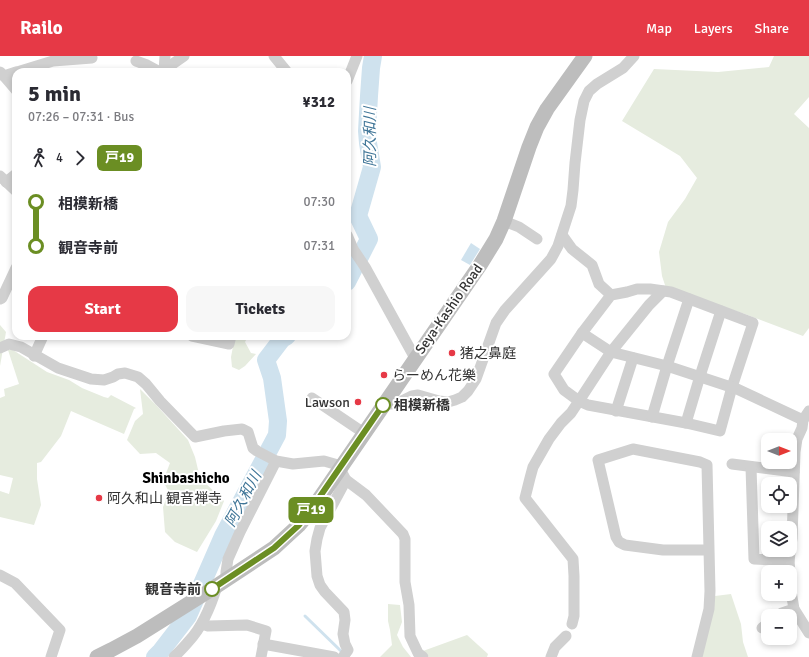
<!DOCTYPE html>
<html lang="en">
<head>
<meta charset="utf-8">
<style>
  body { margin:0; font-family:Signika,"Noto Sans JP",sans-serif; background:#f7f7f7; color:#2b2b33; height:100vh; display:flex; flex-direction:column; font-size:15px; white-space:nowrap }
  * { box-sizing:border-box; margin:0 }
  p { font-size:13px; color:#7c7c81 }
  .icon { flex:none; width:22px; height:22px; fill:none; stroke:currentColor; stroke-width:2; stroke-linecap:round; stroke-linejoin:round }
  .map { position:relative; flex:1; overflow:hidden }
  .side { position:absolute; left:12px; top:12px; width:339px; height:272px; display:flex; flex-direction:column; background:#fff; border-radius:12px; box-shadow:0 2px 6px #0003 }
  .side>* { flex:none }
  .badge { padding:0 8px; border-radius:6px; font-size:14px; line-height:26px }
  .needle { width:26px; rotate:90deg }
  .fabs { position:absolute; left:761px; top:377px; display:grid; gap:8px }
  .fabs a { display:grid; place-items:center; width:36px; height:36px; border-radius:8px; background:#fff; box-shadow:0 2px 6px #0003; font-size:20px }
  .map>.badge { position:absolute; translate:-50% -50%; box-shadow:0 0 0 2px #fff }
  .legs { display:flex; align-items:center; gap:6px; height:44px; padding:0 16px; font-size:13px }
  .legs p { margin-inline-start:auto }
  .headline { display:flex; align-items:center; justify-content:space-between; height:68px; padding:0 16px }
  h1 { font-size:22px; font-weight:700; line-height:30px }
  .primary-button { display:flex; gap:8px; margin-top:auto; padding:8px 16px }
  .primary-button a { flex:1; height:46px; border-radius:12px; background:#e63946; color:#fff; font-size:16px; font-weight:700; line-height:46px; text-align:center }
  .primary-button a+a { background:#f7f7f7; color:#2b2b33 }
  ul { padding:0 16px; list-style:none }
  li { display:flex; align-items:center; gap:14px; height:44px; font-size:15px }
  li i { display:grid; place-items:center; width:6px; height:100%; margin:0 5px; background:currentColor }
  li i::after { content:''; width:10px; height:10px; margin:-5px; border:3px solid; border-radius:50%; background:#fff }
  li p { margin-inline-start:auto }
  li:first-child i { background:linear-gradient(#0000 50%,currentColor 0) }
  li:last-child i { background:linear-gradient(currentColor 50%,#0000 0) }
  header { display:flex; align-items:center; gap:24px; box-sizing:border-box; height:56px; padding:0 20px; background:#e63946; color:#fff }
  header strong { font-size:19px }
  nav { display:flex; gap:22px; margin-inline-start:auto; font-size:14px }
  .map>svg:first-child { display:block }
</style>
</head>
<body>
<header>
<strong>Railo</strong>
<nav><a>Map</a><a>Layers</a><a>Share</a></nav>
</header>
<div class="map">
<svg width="809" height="601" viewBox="0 0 809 601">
  <rect width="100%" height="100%" fill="#fff"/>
  <!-- green -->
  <g fill="#e6ecdf">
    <path d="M774,0h35v41l-15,17 15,14v200l-6,8 -58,-22 -79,-26 -4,-12 -3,-24 9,-30 17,-23 12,-21 -17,-22 -58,-35 32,-52 64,3 51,-5z"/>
    <path d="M0,269l6,7 -6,34z"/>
    <path d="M235,280h13l-3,6 6,11 5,1 -11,12 -6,4 -7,-3 -1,-10z"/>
    <path d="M8,294h5l34,22 22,8 13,8 22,9 4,1 3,-3 25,13 -2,1 -10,25 -53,-23 -10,25 -20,26 -4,1v16l4,26 -7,20 -34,-8v-26l9,3 4,-16 -13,-3v-77l5,-2 -1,-7 15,-5z"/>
    <path d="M140,333l17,17 31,34 7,17 5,21 24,23 -8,20 -19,31 -22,-10 -10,-10 -2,-25 6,-15 -6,-11 7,-18 -14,-10 -16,1 -13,-14 8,-19 8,-7z"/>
    <path d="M731,538l10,30 2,18 5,15h-47l14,-61z"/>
    <path d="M388,548l12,1 2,17 -5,13 6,12 8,10h-31l12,-12 -2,-15 -2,-9z"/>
    <path d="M467,579l21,19 -1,3h-58l-6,-6z"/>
  </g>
  <!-- water -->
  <path fill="#cfe2ee" d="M471,187l9,6 -10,16 -9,-5z"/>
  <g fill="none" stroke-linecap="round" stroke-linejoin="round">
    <!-- stream -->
    <path stroke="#cfe2ee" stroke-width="3" d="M305,560l38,37"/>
    <!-- river -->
    <g stroke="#cfe2ee" stroke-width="18">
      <path d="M347,226l22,-43 -11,-23 14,-49 -4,-24 -1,-12 2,-35 2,-28 2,-12"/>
      <path d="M155,601l6,-6 27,-35 35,-80 54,-101 1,-14 -6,-43 -6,-18 16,-21 5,-3"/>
    </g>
    <!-- minor -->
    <g stroke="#d0d0d0" stroke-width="11">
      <path d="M274,0l13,16"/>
      <path d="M136,5l11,4 13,7"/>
      <path d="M164,14l20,-14"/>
      <path d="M0,16l4,4 12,-4"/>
      <path d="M17,16l36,-11 39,-3"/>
      <path d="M164,16l1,-16"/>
      <path d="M4,20l12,14"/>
      <path d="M347,25l10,-25"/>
      <path d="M0,120l16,15"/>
      <path d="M6,126l10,-8"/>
      <path d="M504,165l15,6 18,12"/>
      <path d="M347,179l6,14 12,18 50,91"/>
      <path d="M562,179l10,14 20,16 7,19 12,11"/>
      <path d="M637,233h13l21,3 82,31 -21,64 -12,44 -34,-8 -98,-18 -9,-4 -15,-11 -10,-16 28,-41 29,-38 16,-3z"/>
      <path d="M0,243l2,-1 14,-30"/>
      <path d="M582,277l29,19 56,14 70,23 66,31"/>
      <path d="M192,280l37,8 2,-8"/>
      <path d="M0,292l9,-4 12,3 37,21 33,11 13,1 9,-3 5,-3 7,-1 13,4 8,7 14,17 35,36 29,-6 18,-2 6,3 5,16 4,3 19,10 17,3 31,-3 14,4 8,15 20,15 37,39 2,5v43l4,23 1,31 8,17 5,4"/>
      <path d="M34,300l9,-20"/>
      <path d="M312,342l52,35"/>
      <path d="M383,349l15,-2 14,-7 6,-1 21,6 9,1 7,-2 7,-3 6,-6 8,-12 20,-56 9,-13 46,-51 7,-13 13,-40 2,-16 2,-27 5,-43 4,-19 5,-10 8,-7 26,-16 11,-12"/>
      <path d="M616,355l17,-53"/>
      <path d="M652,361l15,-51 22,-67"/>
      <path d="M686,367l14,-47 21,-65"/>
      <path d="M732,408l62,8"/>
      <path d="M751,411l3,92 35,2"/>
      <path d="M790,516l-1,-11 3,-23 3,-86 2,-13 5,-11 1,-8 6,-9"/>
      <path d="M790,517l1,18 3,18 15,24"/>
      <path d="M0,519l15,8 45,47 -9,27"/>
      <path d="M226,524v-8l2,-13 12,-27 36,-71"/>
      <path d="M778,560l4,-3 12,-4"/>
      <path d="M202,568l6,2 39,-1 19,6 -5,26"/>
      <path d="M572,568l2,-8v-40l-1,-17 -48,-61 5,-20 3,-11 16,-28 12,-16 10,-10 8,-12 32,-49 38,-47 14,-14"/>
      <path d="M762,572l6,-5"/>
      <path d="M263,588l71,13"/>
      <path d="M174,601c5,-5 10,-10 15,-16 14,-15 22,-35 28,-55"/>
      <path d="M343,601l5,-7 -3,-6 -2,-10 2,-14 -1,-8 -19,-20 -5,-7 -3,-9 -2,-25 2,-12 3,-11 26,-48"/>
      <path d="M551,601l4,-10 11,-11"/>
      <path d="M697,601l12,-48 1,-18 -3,-126 -7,-3 -67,-13 -35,11 18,77 3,5 6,3 38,5h46"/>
    </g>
    <!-- secondary -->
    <path stroke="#bdbdbd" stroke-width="15" d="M97,601l14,-7 26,-14 75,-47 62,-41 25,-23 14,-17 167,-243 16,-26 8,-18 25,-74 8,-20 10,-18 38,-53"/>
  </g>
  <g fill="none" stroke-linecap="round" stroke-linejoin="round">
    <!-- line-1 casing -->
    <g stroke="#fff" stroke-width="9">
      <path id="line-1" d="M212,533l62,-41 25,-23 13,-17 71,-103"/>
    </g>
    <!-- line-1 -->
    <use href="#line-1" stroke="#6b8e23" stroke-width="6"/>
  </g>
  <!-- markers -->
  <g fill="#e63946" stroke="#fff" stroke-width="1.5">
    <circle cx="452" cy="297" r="4"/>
    <circle cx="384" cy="319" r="4"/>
    <circle cx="358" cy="346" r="4"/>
    <circle cx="99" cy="442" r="4"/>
  </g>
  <g fill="#fff" stroke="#6b8e23" stroke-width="2">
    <circle cx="383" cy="349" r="7"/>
    <circle cx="212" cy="533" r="7"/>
  </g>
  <g text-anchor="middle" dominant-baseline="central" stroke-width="4" stroke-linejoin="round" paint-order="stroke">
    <!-- street labels -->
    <g font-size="14" fill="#333" stroke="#fff">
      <text transform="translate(449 253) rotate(-55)">Seya-Kashio Road</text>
    </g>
    <!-- poi labels -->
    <g font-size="14" fill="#333" stroke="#fff" text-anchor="start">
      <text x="460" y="297">猪之鼻庭</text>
      <text x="392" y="319">らーめん花樂</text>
      <text x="350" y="346" text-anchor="end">Lawson</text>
      <text x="107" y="442">阿久和山 観音禅寺</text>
    </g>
    <!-- stop labels -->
    <g font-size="14" font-weight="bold" fill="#333" stroke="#fff" text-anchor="start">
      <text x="394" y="349">相模新橋</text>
      <text x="201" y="533" text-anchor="end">観音寺前</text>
    </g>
    <!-- water labels -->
    <g font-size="15" font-style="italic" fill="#3f7597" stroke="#fff">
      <text transform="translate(370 81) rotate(-90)">阿久和川</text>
      <text transform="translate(243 443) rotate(-62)">阿久和川</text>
    </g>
    <!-- neighbourhood labels -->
    <g font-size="15" font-weight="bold" fill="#000" stroke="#fff">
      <text x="186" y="422">Shinbashicho</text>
    </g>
  </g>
</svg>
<div class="fabs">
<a><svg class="needle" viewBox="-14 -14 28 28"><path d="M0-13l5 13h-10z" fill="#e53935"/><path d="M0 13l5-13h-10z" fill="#7c7c81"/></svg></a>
<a><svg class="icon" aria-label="locate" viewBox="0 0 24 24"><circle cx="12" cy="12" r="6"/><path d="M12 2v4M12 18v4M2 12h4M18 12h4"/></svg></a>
<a><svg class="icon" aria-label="layers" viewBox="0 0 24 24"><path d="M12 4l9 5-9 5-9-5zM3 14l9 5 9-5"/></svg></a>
<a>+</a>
<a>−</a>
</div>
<b class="badge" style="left:311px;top:454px;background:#6b8e23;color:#fff">戸19</b>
<section class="side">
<div class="headline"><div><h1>5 min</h1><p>07:26 – 07:31 · Bus</p></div><b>¥312</b></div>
<div class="legs"><svg class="icon" aria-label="walk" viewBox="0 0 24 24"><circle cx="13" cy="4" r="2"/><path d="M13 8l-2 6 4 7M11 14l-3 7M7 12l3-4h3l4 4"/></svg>4<svg class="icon" aria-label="forward" viewBox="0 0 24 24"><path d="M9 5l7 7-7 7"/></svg><b class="badge" style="background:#6b8e23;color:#fff">戸19</b></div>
<ul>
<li><i style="color:#6b8e23"></i><b>相模新橋</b><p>07:30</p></li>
<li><i style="color:#6b8e23"></i><b>観音寺前</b><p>07:31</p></li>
</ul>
<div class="primary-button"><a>Start</a><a>Tickets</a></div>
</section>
</div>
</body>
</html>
